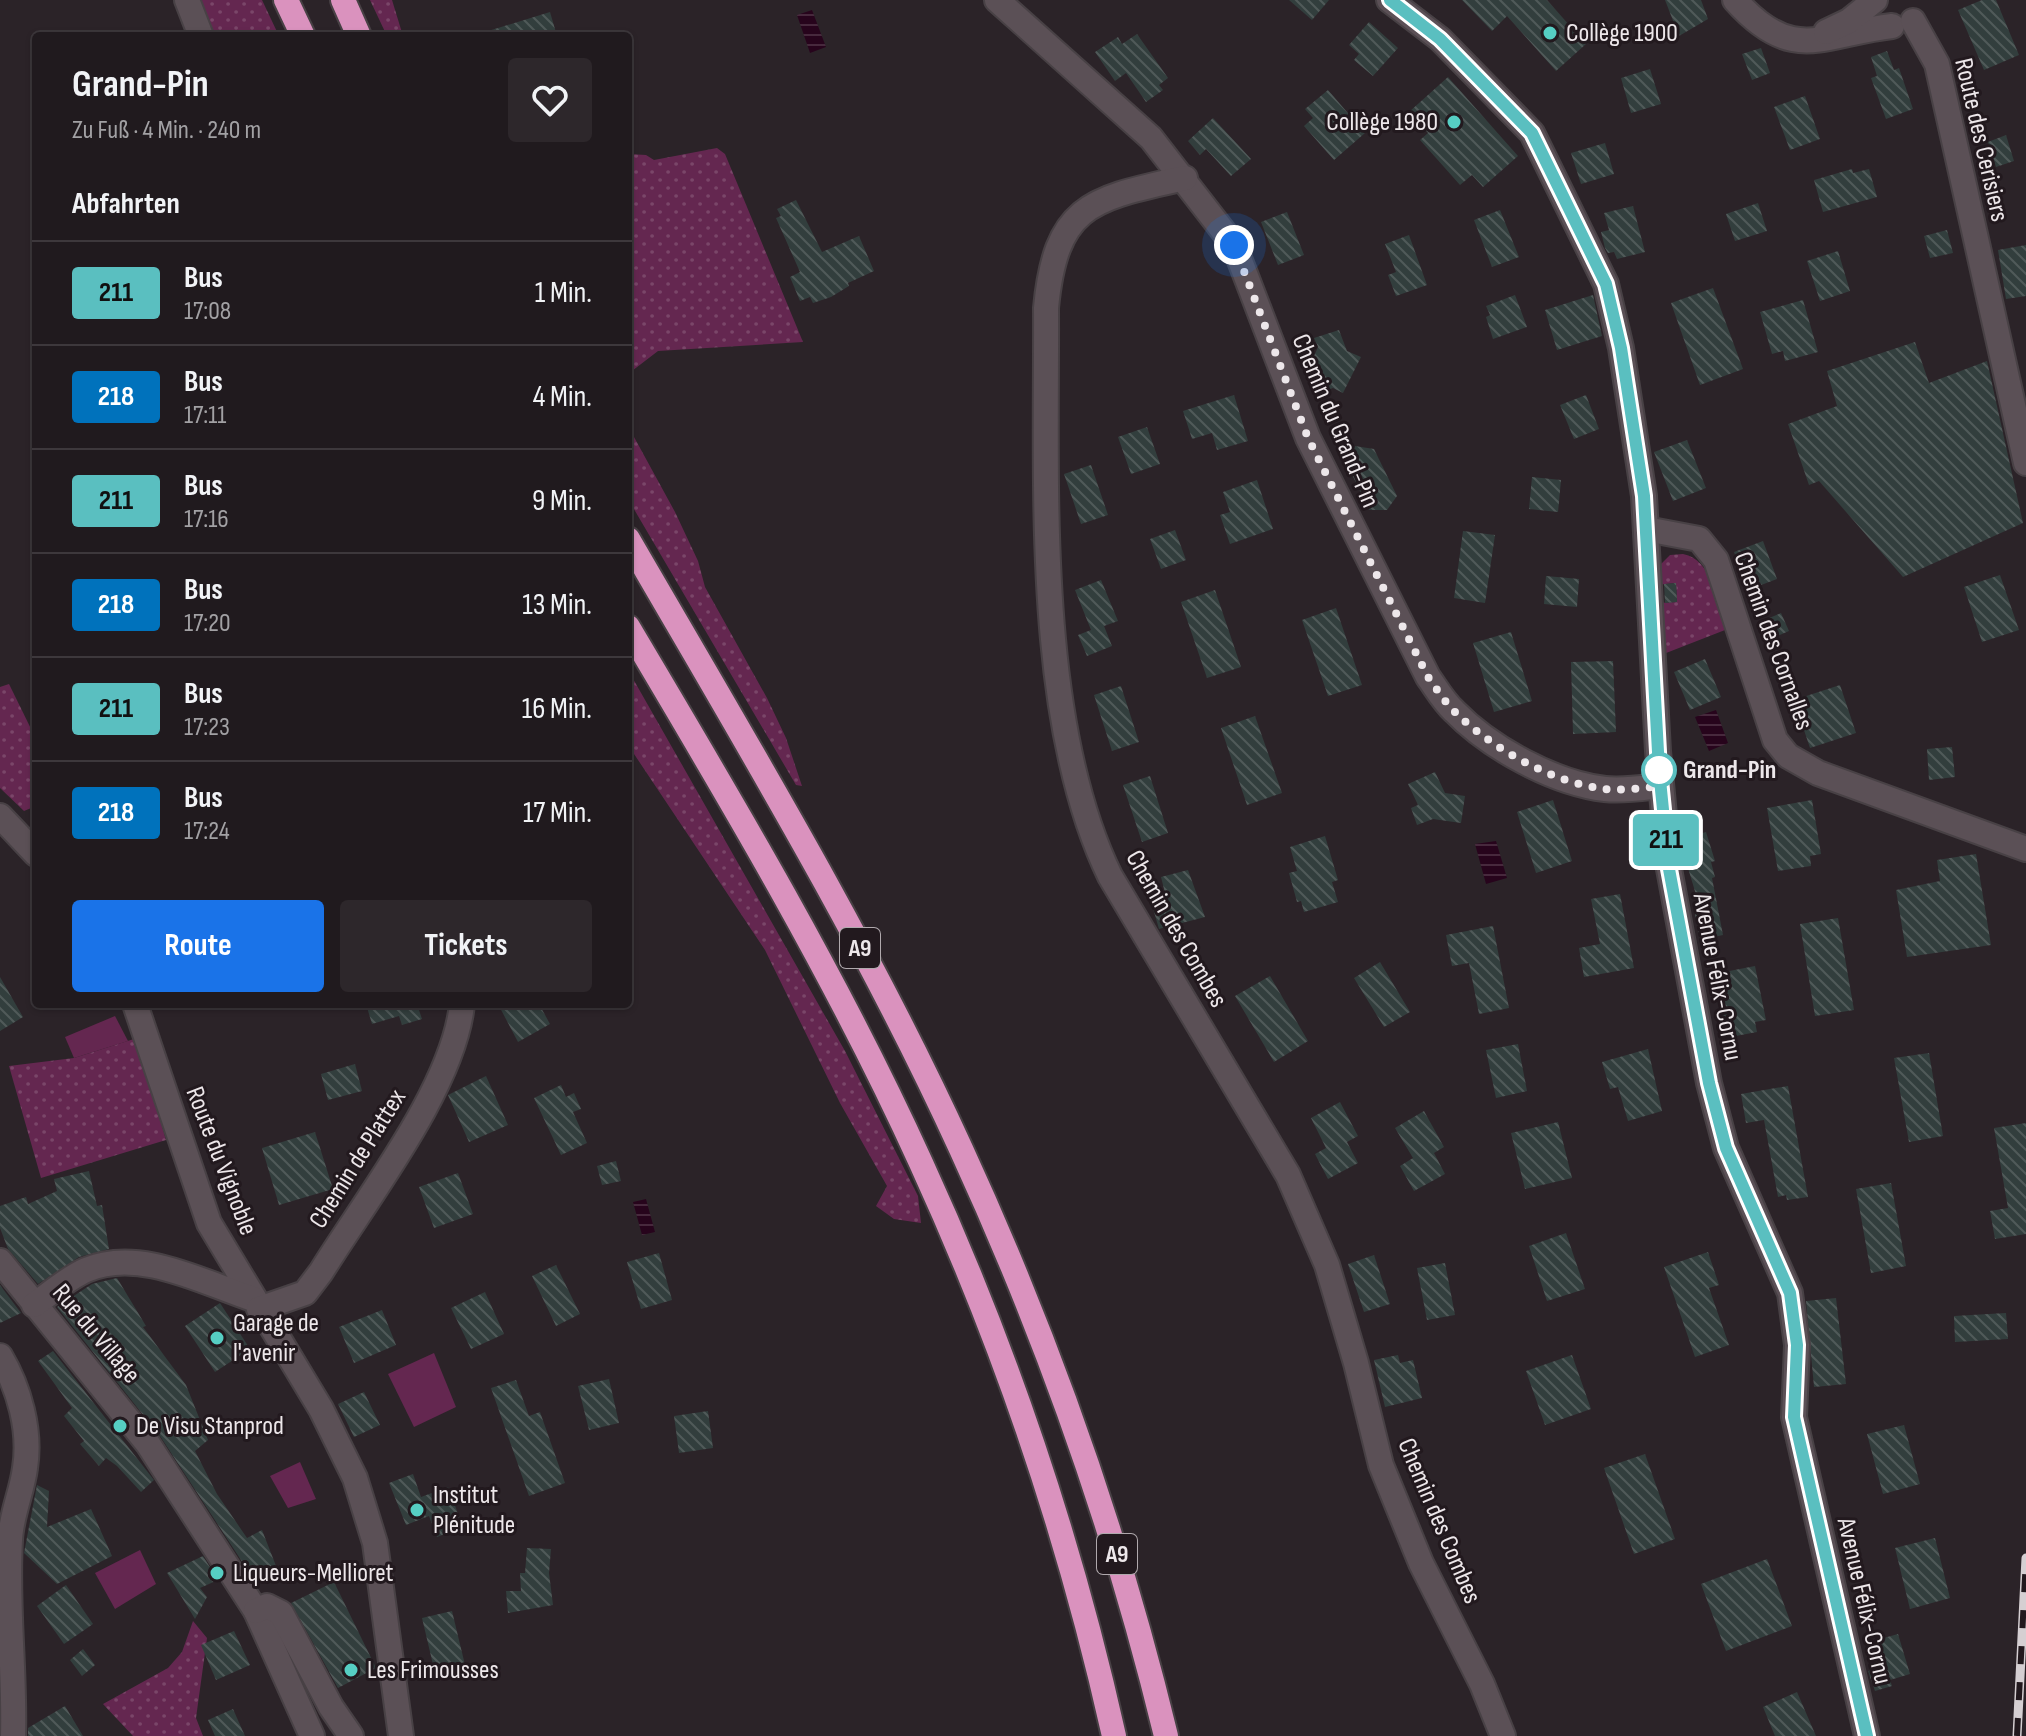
<!DOCTYPE html>
<html lang="de">
<head>
<meta charset="utf-8">
<style>
  body { margin:0; font-family:"Sofia Sans Condensed",sans-serif; background:#2d272b; color:#f1f3f6; height:100vh; display:flex; flex-direction:column; font-size:30px; white-space:nowrap }
  * { box-sizing:border-box; margin:0 }
  p { font-size:26px; color:#a2a1a4 }
  .icon { flex:none; width:44px; height:44px; fill:none; stroke:currentColor; stroke-width:2; stroke-linecap:round; stroke-linejoin:round }
  .map { position:relative; flex:1; overflow:hidden }
  .drawer { position:absolute; left:32px; top:32px; width:600px; height:976px; display:flex; flex-direction:column; background:#201a1e; border-radius:8px; box-shadow:0 2px 6px #0004,0 0 0 2px #3d383c }
  .drawer>* { flex:none }
  .badge { padding:0 16px; border-radius:6px; font-size:28px; line-height:52px }
  .you { position:absolute; width:40px; height:40px; margin:-20px; border:6px solid #fff; border-radius:50%; background:#1a73e8; box-shadow:0 0 0 12px #1a73e833 }
  .map>.badge { position:absolute; translate:-50% -50%; box-shadow:0 0 0 4px #fff }
  h2 { padding:0 40px; font-size:30px; line-height:72px }
  .round { display:grid; place-items:center; flex:none; width:84px; height:84px; border-radius:8px; background:#2d272b }
  .summary { display:flex; align-items:center; justify-content:space-between; height:136px; padding:0 40px }
  h1 { font-size:38px; font-weight:700; line-height:60px }
  .primary-button { display:flex; gap:16px; margin-top:auto; padding:16px 40px }
  .primary-button a { flex:1; height:92px; border-radius:8px; background:#1a73e8; color:#fff; font-size:32px; font-weight:700; line-height:92px; text-align:center }
  .primary-button a+a { background:#2d272b; color:#f1f3f6 }
  ul { padding:0; list-style:none }
  li { display:flex; align-items:center; gap:24px; height:104px; padding:0 40px; border-top:2px solid #3d383c }
  li div { flex:1 }
  li b { display:block; font-size:30px }
  li em { font-style:normal }
  li .badge { min-width:88px; font-weight:700; text-align:center }
  .map>svg:first-child { display:block }
</style>
</head>
<body>
<div class="map">
<svg width="2026" height="1736" viewBox="0 0 2026 1736">
  <defs>
    <pattern id="grass-dots" width="8" height="8" patternUnits="userSpaceOnUse" patternTransform="scale(2)"><rect width="8" height="8" fill="#642750"/><path d="M2 2h.1M6 6h.1" fill="none" stroke="#7a4669" stroke-width="1.8" stroke-linecap="round"/></pattern>
    <pattern id="water-rules" width="6" height="5" patternUnits="userSpaceOnUse" patternTransform="scale(2)"><rect width="6" height="5" fill="#27041c"/><path d="M0 2.5h6" fill="none" stroke="#47293d"/></pattern>
    <pattern id="building-back-hatch" width="6" height="6" patternUnits="userSpaceOnUse" patternTransform="scale(2)"><rect width="6" height="6" fill="#323e3d"/><path d="M-1 5l2 2M0 0l6 6M5-1l2 2" fill="none" stroke="#505a59"/></pattern>
  </defs>
  <rect width="100%" height="100%" fill="#2b2328"/>
  <!-- grass -->
  <g fill="url(#grass-dots)">
    <path d="M187,0h75l17,36h-78z"/>
    <path d="M370,0h22l11,36h-16z"/>
    <path d="M717,148l8,6 78,188 -145,9 -30,23v-220l18,1 8,5z"/>
    <path d="M628,426l47,86 23,49 7,26 62,111 19,40 16,48 -6,-1 -168,-286z"/>
    <path d="M1683,554c30,5 34,51 42,76l-64,25 -3,-52 19,-1 -1,-19 -20,2 1,-17 13,-13z"/>
    <path d="M628,670l217,381 73,145 3,27 -27,-4 -18,-13 11,-20 -47,-83 -75,-153 -137,-205z"/>
    <path d="M9,684l27,55v67l-12,5 -24,-23v-101z"/>
    <path d="M137,1038l29,102 -125,38 -32,-112 65,-8z"/>
    <path d="M193,1621l14,17 -11,80 7,18h-70l-30,-32 65,-36 14,-16z"/>
  </g>
  <!-- garden -->
  <g fill="#642750">
    <path d="M115,1016l13,25 -54,17 -9,-21z"/>
    <path d="M434,1353l22,54 -42,20 -26,-53z"/>
    <path d="M300,1462l16,37 -28,9 -18,-32z"/>
    <path d="M140,1550l16,34 -41,25 -20,-36z"/>
  </g>
  <!-- water -->
  <g fill="url(#water-rules)">
    <path d="M812,10l14,37 -16,6 -13,-38z"/>
    <path d="M1716,710l12,33 -19,8 -14,-34z"/>
    <path d="M1496,841l11,37 -21,6 -11,-40z"/>
    <path d="M646,1199l9,33 -13,3 -9,-33z"/>
  </g>
  <!-- building -->
  <g fill="url(#building-back-hatch)">
    <path d="M1289,0h40l-17,20z"/>
    <path d="M1462,0h85l39,44 -30,27 -49,-55 -15,15z"/>
    <path d="M1665,0h36l7,19 -29,17z"/>
    <path d="M1982,0h14l23,55 -35,15 -26,-60z"/>
    <path d="M550,12l7,24h-71l-1,-4z"/>
    <path d="M1369,22l29,26 -25,28 -19,-16 5,-6 -10,-9z"/>
    <path d="M1137,34l31,44 -9,7 4,5 -17,12 -20,-29 -11,8 -20,-29 23,-15 4,7z"/>
    <path d="M1761,48l9,25 -18,7 -10,-26z"/>
    <path d="M1887,51l7,19 5,-2 14,41 -27,10 -15,-41 6,-2 -6,-19z"/>
    <path d="M1650,69l11,35 -30,9 -10,-35z"/>
    <path d="M1448,77l70,79 -35,31 -11,-12 -12,10 -40,-45 8,-7 -19,-21z"/>
    <path d="M1328,90l37,43 -31,27 -30,-34 9,-8 -8,-9z"/>
    <path d="M1805,96l15,43 -30,11 -16,-43z"/>
    <path d="M1213,118l38,41 -20,17 -25,-27 -6,6 -12,-14z"/>
    <path d="M2006,135l8,26 -18,6 -8,-25z"/>
    <path d="M1605,143l9,31 -33,10 -10,-31z"/>
    <path d="M1852,169l1,4 16,-4 8,28 -54,15 -9,-32z"/>
    <path d="M796,200l26,52 37,-16 15,35 -26,12 1,3 -18,11 -18,6 -3,-6 -10,4 -10,-24 10,-5 -24,-54 5,-2 -4,-7z"/>
    <path d="M1758,203l9,28 -32,10 -9,-27z"/>
    <path d="M1633,206l12,46 -28,7 -3,-7 -6,1 -3,-5 -4,-16 8,-2 -5,-17z"/>
    <path d="M1500,210l19,47 -27,10 -18,-47z"/>
    <path d="M1287,212l17,43 -26,10 -17,-43z"/>
    <path d="M1947,230l6,23 -23,5 -6,-22z"/>
    <path d="M1409,235l18,50 -31,11 -8,-21 8,-3 -11,-28z"/>
    <path d="M2026,245v51l-20,3 -8,-49z"/>
    <path d="M1838,251l12,40 -30,10 -13,-40z"/>
    <path d="M1713,288l30,81 -43,16 -29,-82z"/>
    <path d="M1515,295l12,32 -34,12 -7,-22 4,-2 -4,-9z"/>
    <path d="M1593,295l9,41 -45,14 -12,-40z"/>
    <path d="M1803,300l15,52 -33,9 -2,-10 -11,3 -12,-42z"/>
    <path d="M1339,330l8,21 14,6 -18,36 -10,-5 -11,4 -11,-29 7,-16 -4,-9z"/>
    <path d="M1915,342l14,41 58,-22 36,162 -120,54 -84,-96 -10,4 -21,-61 49,-18 -10,-35z"/>
    <path d="M1234,395l14,46 -31,9 -5,-17 -20,6 -9,-28z"/>
    <path d="M1586,395l13,34 -25,10 -14,-34z"/>
    <path d="M1147,427l13,37 -29,10 -13,-37z"/>
    <path d="M1687,440l19,48 -33,13 -19,-49z"/>
    <path d="M1355,446l19,3 23,47 -10,14h-18l-22,-46z"/>
    <path d="M1091,465l17,50 -27,9 -17,-50z"/>
    <path d="M1532,477l29,3 -3,32 -29,-3z"/>
    <path d="M1257,480l16,49 -43,15 -10,-29 10,-3 -7,-20z"/>
    <path d="M1175,530l11,30 -25,9 -11,-30z"/>
    <path d="M1463,531l32,4 -10,68 -31,-5z"/>
    <path d="M1763,541l14,38 -29,11 -14,-38z"/>
    <path d="M2000,575l19,55 -37,12 -18,-55z"/>
    <path d="M1546,576l33,3 -2,28 -33,-3z"/>
    <path d="M1101,580l17,41 -14,5 8,20 -25,10 -9,-21 13,-5 -16,-40z"/>
    <path d="M1676,583l1,19 -12,1 -1,-19z"/>
    <path d="M1215,590l26,77 -34,11 -26,-76z"/>
    <path d="M1336,608l26,77 -34,11 -26,-76z"/>
    <path d="M1781,613l8,18 -19,8 -8,-18z"/>
    <path d="M1511,632l21,69 -38,11 -21,-69z"/>
    <path d="M1705,659l16,38 -31,13 -16,-38z"/>
    <path d="M1613,661l3,71 -43,2 -2,-72z"/>
    <path d="M1840,685l16,48 -46,15 -16,-48z"/>
    <path d="M1121,686l18,56 -27,9 -18,-56z"/>
    <path d="M1255,716l27,77 -35,12 -26,-77z"/>
    <path d="M1952,747l3,30 -26,3 -2,-31z"/>
    <path d="M1435,772l10,21 20,3 -4,27 -28,-4 -16,6 -6,-17 7,-3 -10,-21z"/>
    <path d="M1150,776l18,57 -26,9 -19,-57z"/>
    <path d="M1553,800l19,61 -36,12 -19,-61z"/>
    <path d="M1812,800l9,54 -11,2 1,10 -33,5 -11,-63z"/>
    <path d="M1706,832l9,29 -4,1 4,15 -3,1 11,57 -23,5 -6,-31 6,-1 -12,-40 -4,1 -3,-30z"/>
    <path d="M1325,836l13,44 -6,2 6,20 -34,10 -3,-11 -4,1 -8,-29 8,-2 -7,-24z"/>
    <path d="M1976,854l15,91 -84,12 -11,-67 44,-9 -3,-21z"/>
    <path d="M1188,870l17,47 -46,12 -7,-24 15,-4 -6,-24z"/>
    <path d="M1620,894l14,74 -50,9 -5,-29 21,-4 -9,-45z"/>
    <path d="M1838,918l16,92 -39,6 -15,-92z"/>
    <path d="M1493,926l16,82 -30,6 -10,-51 -17,3 -6,-31z"/>
    <path d="M1380,962l30,50 -26,15 -30,-49z"/>
    <path d="M1755,966l11,54 -11,2 2,10 -32,6 -11,-64z"/>
    <path d="M1270,976l38,65 -34,21 -39,-66z"/>
    <path d="M0,977l23,40 -23,14z"/>
    <path d="M366,1004h58l1,5 -6,1 3,9 -20,6 -3,-9 -27,8z"/>
    <path d="M498,1004h41l11,20 -32,18z"/>
    <path d="M1518,1044l9,47 -31,7 -10,-48z"/>
    <path d="M1648,1049l14,62 -34,10 -10,-34 -8,2 -8,-27z"/>
    <path d="M1929,1053l14,83 -34,6 -15,-84z"/>
    <path d="M355,1064l7,27 -34,9 -7,-26z"/>
    <path d="M486,1076l22,49 -39,17 -21,-47z"/>
    <path d="M561,1085l5,12 8,-4 7,16 -8,3 14,31 -26,12 -27,-57z"/>
    <path d="M1788,1086l20,111 -21,3 -1,-5 -8,2 -14,-77 -18,3 -5,-29z"/>
    <path d="M1340,1102l18,34 -11,6 11,21 -30,16 -13,-25 11,-6 -15,-30z"/>
    <path d="M1424,1111l20,36 -10,6 11,21 -31,17 -14,-25 13,-8 -18,-30z"/>
    <path d="M1558,1122l14,56 -47,11 -14,-56z"/>
    <path d="M2026,1123v111l-31,5 -5,-28 18,-3 -14,-80z"/>
    <path d="M315,1132l18,57 -54,16 -17,-57z"/>
    <path d="M616,1161l5,20 -19,4 -5,-19z"/>
    <path d="M89,1171l8,35 5,-1 7,44 -30,8 -41,27 -30,-35 -8,-21v-22l26,-9 2,7 29,-13 -3,-12z"/>
    <path d="M458,1173l15,41 -39,14 -15,-41z"/>
    <path d="M1891,1183l15,83 -35,7 -15,-84z"/>
    <path d="M1566,1233l19,56 -38,12 -18,-55z"/>
    <path d="M1708,1252l11,33 -10,3 20,57 -34,12 -31,-90z"/>
    <path d="M659,1253l13,47 -31,9 -14,-47z"/>
    <path d="M1374,1255l16,49 -26,8 -16,-48z"/>
    <path d="M1445,1263l10,52 -28,5 -10,-52z"/>
    <path d="M556,1265l24,49 -24,12 -24,-50z"/>
    <path d="M117,1278l29,48 -3,1 43,58 22,55 -13,11 22,43 30,44 15,-8 16,41 -22,12 -96,-147 -103,-129 35,-23z"/>
    <path d="M0,1285l21,28 -21,10z"/>
    <path d="M485,1292l19,42 -33,15 -20,-41z"/>
    <path d="M1836,1298l10,86 -32,3 -8,-86z"/>
    <path d="M220,1303l30,46 -35,23 -30,-46z"/>
    <path d="M382,1310l14,35 -42,18 -15,-36z"/>
    <path d="M2006,1313l2,26 -53,3 -1,-26z"/>
    <path d="M53,1351l101,129 -13,12 -24,-26 -11,-8 -7,8 -19,-22 4,-3 -20,-25 8,-8 -34,-47z"/>
    <path d="M1398,1355l2,8 13,-3 9,38 -37,9 -11,-47z"/>
    <path d="M1572,1355l19,54 -46,16 -19,-54z"/>
    <path d="M609,1379l10,44 -30,7 -11,-44z"/>
    <path d="M516,1380l13,36 11,-4 25,71 -36,13 -38,-108z"/>
    <path d="M364,1392l16,33 -26,12 -16,-33z"/>
    <path d="M708,1411l5,37 -34,5 -5,-37z"/>
    <path d="M1904,1425l16,59 -37,10 -16,-60z"/>
    <path d="M1645,1454l30,85 -41,15 -30,-86z"/>
    <path d="M413,1474l8,23 27,-10 15,40 -26,10 -8,-21 -23,9 -17,-42z"/>
    <path d="M37,1485l12,6 -2,36 44,-18 21,47 -55,28 -33,-31z"/>
    <path d="M1935,1538l15,60 -40,11 -15,-61z"/>
    <path d="M527,1548l24,1 -2,24 4,32 -45,8 -2,-22h15l-1,-18h5z"/>
    <path d="M203,1556l15,24 -18,8 7,9 -12,22 -28,-46z"/>
    <path d="M1767,1559l25,67 -66,25 -25,-67z"/>
    <path d="M334,1582l42,86 -38,20 -47,-85z"/>
    <path d="M66,1585l27,39 -29,20 -27,-38z"/>
    <path d="M452,1611l13,54 -30,8 -13,-55z"/>
    <path d="M234,1631l16,34 -34,15 -15,-35z"/>
    <path d="M1898,1634l12,40 -20,6 2,6 -17,5 -7,-20 9,-3 -8,-26z"/>
    <path d="M83,1649l12,16 -13,11 -12,-16z"/>
    <path d="M1797,1692l19,44h-41l-12,-29z"/>
    <path d="M65,1706l18,30h-55v-8z"/>
    <path d="M233,1709l12,27h-30l-7,-16z"/>
  </g>
  <g fill="none" stroke-linecap="round" stroke-linejoin="round">
    <!-- minor casing -->
    <g stroke="#484145" stroke-width="28">
      <g id="minor">
        <path d="M187,0l14,36"/>
        <path d="M997,0l154,138 83,107 74,193 120,239c8,11 16,25 26,34 36,37 100,72 151,78 18,2 37,-1 55,-3"/>
        <path d="M1389,0l51,39 92,94 74,151 15,64 23,148 14,255 11,118 40,214 17,65 64,145 7,52 -3,72 73,319"/>
        <path d="M1735,0c58,65 87,34 157,26"/>
        <path d="M1913,21l24,43 89,399"/>
        <path d="M1826,32l23,-11 26,-21"/>
        <path d="M1185,178c-93,21 -129,25 -139,130 1,173 -12,412 64,568l178,299 39,90 29,98 25,102 40,98 61,121 21,52"/>
        <path d="M1646,529l53,10 17,21 59,180 13,16 30,17 208,76"/>
        <path d="M0,816l36,38"/>
        <path d="M135,1004l74,219 112,186 34,69 20,65 26,193"/>
        <path d="M0,1261l148,183 108,167 56,125"/>
        <path d="M34,1305c17,-12 34,-27 52,-35 53,-23 116,12 167,29"/>
        <path d="M259,1309l46,-16 16,-21c45,-73 133,-185 141,-268"/>
        <path d="M0,1356c19,32 31,74 25,112 -3,24 -14,47 -15,72 -4,65 5,131 3,196"/>
        <path d="M256,1611l11,-5 14,7 50,94 20,29"/>
      </g>
    </g>
    <!-- highway casing -->
    <g stroke="#484145" stroke-width="28">
      <g id="highway">
        <path d="M286,0l17,36"/>
        <path d="M343,0l16,36"/>
        <path d="M628,539c116,200 237,400 333,610 87,189 156,385 205,587"/>
        <path d="M628,627c104,175 209,351 293,536 84,183 149,376 193,573"/>
      </g>
    </g>
    <!-- minor -->
    <use href="#minor" stroke="#5b5056" stroke-width="24"/>
    <!-- highway -->
    <use href="#highway" stroke="#da92be" stroke-width="24"/>
    <!-- rail casing -->
    <g stroke="#d5cfd2" stroke-width="9">
      <path id="rail" d="M2017,1736l9,-178"/>
    </g>
    <!-- rail -->
    <use href="#rail" stroke="#22191e" stroke-width="6" stroke-dasharray="18" stroke-linecap="butt"/>
  </g>
  <g fill="none" stroke-linecap="round" stroke-linejoin="round">
    <!-- line casing -->
    <g stroke="#fff" stroke-width="18">
      <path id="line" d="M1390,0l50,39 92,94 74,151 15,64 23,148 15,274 10,99 40,214 17,65 64,145 7,52 -3,72 73,319"/>
    </g>
    <!-- line -->
    <use href="#line" stroke="#5abfc0" stroke-width="12"/>
    <!-- walk -->
    <path stroke="#ede7ea" stroke-width="8" stroke-dasharray="0 14.4" d="M1234,245l74,193 120,239c8,11 16,24 26,34 37,37 99,72 151,78 18,2 37,-1 55,-3l-1,-16"/>
  </g>
  <!-- markers -->
  <g fill="#56cec3" stroke="#22191e" stroke-width="3">
    <circle cx="1550" cy="33" r="8"/>
    <circle cx="1454" cy="122" r="8"/>
    <circle cx="217" cy="1338" r="8"/>
    <circle cx="120" cy="1426" r="8"/>
    <circle cx="417" cy="1510" r="8"/>
    <circle cx="217" cy="1573" r="8"/>
    <circle cx="351" cy="1670" r="8"/>
  </g>
  <circle fill="#fff" stroke="#5abfc0" stroke-width="4" cx="1659" cy="770" r="16"/>
  <g text-anchor="middle" dominant-baseline="central" stroke-width="6" stroke-linejoin="round" paint-order="stroke">
    <!-- shield labels -->
    <g fill="#22191e" stroke="#b0a9ad" stroke-width="2">
      <rect x="840" y="928" width="40" height="40" rx="6"/>
      <rect x="1097" y="1534" width="40" height="40" rx="6"/>
    </g>
    <g font-size="24" font-weight="bold" fill="#ede7ea">
      <text x="860" y="948">A9</text>
      <text x="1117" y="1554">A9</text>
    </g>
    <!-- poi labels -->
    <g font-size="26" fill="#ede7ea" stroke="#22191e" text-anchor="start">
      <text x="1566" y="33">Collège 1900</text>
      <text x="1438" y="122" text-anchor="end">Collège 1980</text>
      <text x="233" y="1323">Garage de<tspan x="233" dy="30">l'avenir</tspan></text>
      <text x="136" y="1426">De Visu Stanprod</text>
      <text x="433" y="1495">Institut<tspan x="433" dy="30">Plénitude</tspan></text>
      <text x="233" y="1573">Liqueurs-Mellioret</text>
      <text x="367" y="1670">Les Frimousses</text>
    </g>
    <!-- street labels -->
    <g font-size="26" fill="#ede7ea" stroke="#22191e">
      <text transform="translate(1981 140) rotate(77)">Route des Cerisiers</text>
      <text transform="translate(1335 421) rotate(67)">Chemin du Grand-Pin</text>
      <text transform="translate(1773 641) rotate(70)">Chemin des Cornalles</text>
      <text transform="translate(1176 929) rotate(60)">Chemin des Combes</text>
      <text transform="translate(1717 977) rotate(79)">Avenue Félix-Cornu</text>
      <text transform="translate(358 1159) rotate(-58)">Chemin de Plattex</text>
      <text transform="translate(221 1161) rotate(69)">Route du Vignoble</text>
      <text transform="translate(96 1334) rotate(50)">Rue du Village</text>
      <text transform="translate(1439 1521) rotate(67)">Chemin des Combes</text>
      <text transform="translate(1864 1601) rotate(77)">Avenue Félix-Cornu</text>
    </g>
    <!-- stop labels -->
    <g font-size="26" font-weight="bold" fill="#ede7ea" stroke="#22191e" text-anchor="start">
      <text x="1683" y="770">Grand-Pin</text>
    </g>
  </g>
</svg>
<div class="you" style="left:1234px;top:245px"></div>
<b class="badge" style="left:1666px;top:840px;background:#5abfc0;color:#111">211</b>
<section class="drawer">
<div class="summary"><div><h1>Grand-Pin</h1><p>Zu Fuß · 4 Min. · 240 m</p></div><a class="round"><svg class="icon" aria-label="heart" viewBox="0 0 24 24"><path d="M12 20l-8-8c-3-5 5-10 8-4 3-6 11-1 8 4z"/></svg></a></div>
<h2>Abfahrten</h2>
<ul>
<li><span class="badge" style="background:#5abfc0;color:#111">211</span><div><b>Bus</b><p>17:08</p></div><em>1 Min.</em></li>
<li><span class="badge" style="background:#0072bc;color:#fff">218</span><div><b>Bus</b><p>17:11</p></div><em>4 Min.</em></li>
<li><span class="badge" style="background:#5abfc0;color:#111">211</span><div><b>Bus</b><p>17:16</p></div><em>9 Min.</em></li>
<li><span class="badge" style="background:#0072bc;color:#fff">218</span><div><b>Bus</b><p>17:20</p></div><em>13 Min.</em></li>
<li><span class="badge" style="background:#5abfc0;color:#111">211</span><div><b>Bus</b><p>17:23</p></div><em>16 Min.</em></li>
<li><span class="badge" style="background:#0072bc;color:#fff">218</span><div><b>Bus</b><p>17:24</p></div><em>17 Min.</em></li>
</ul>
<div class="primary-button"><a>Route</a><a>Tickets</a></div>
</section>
</div>
</body>
</html>
